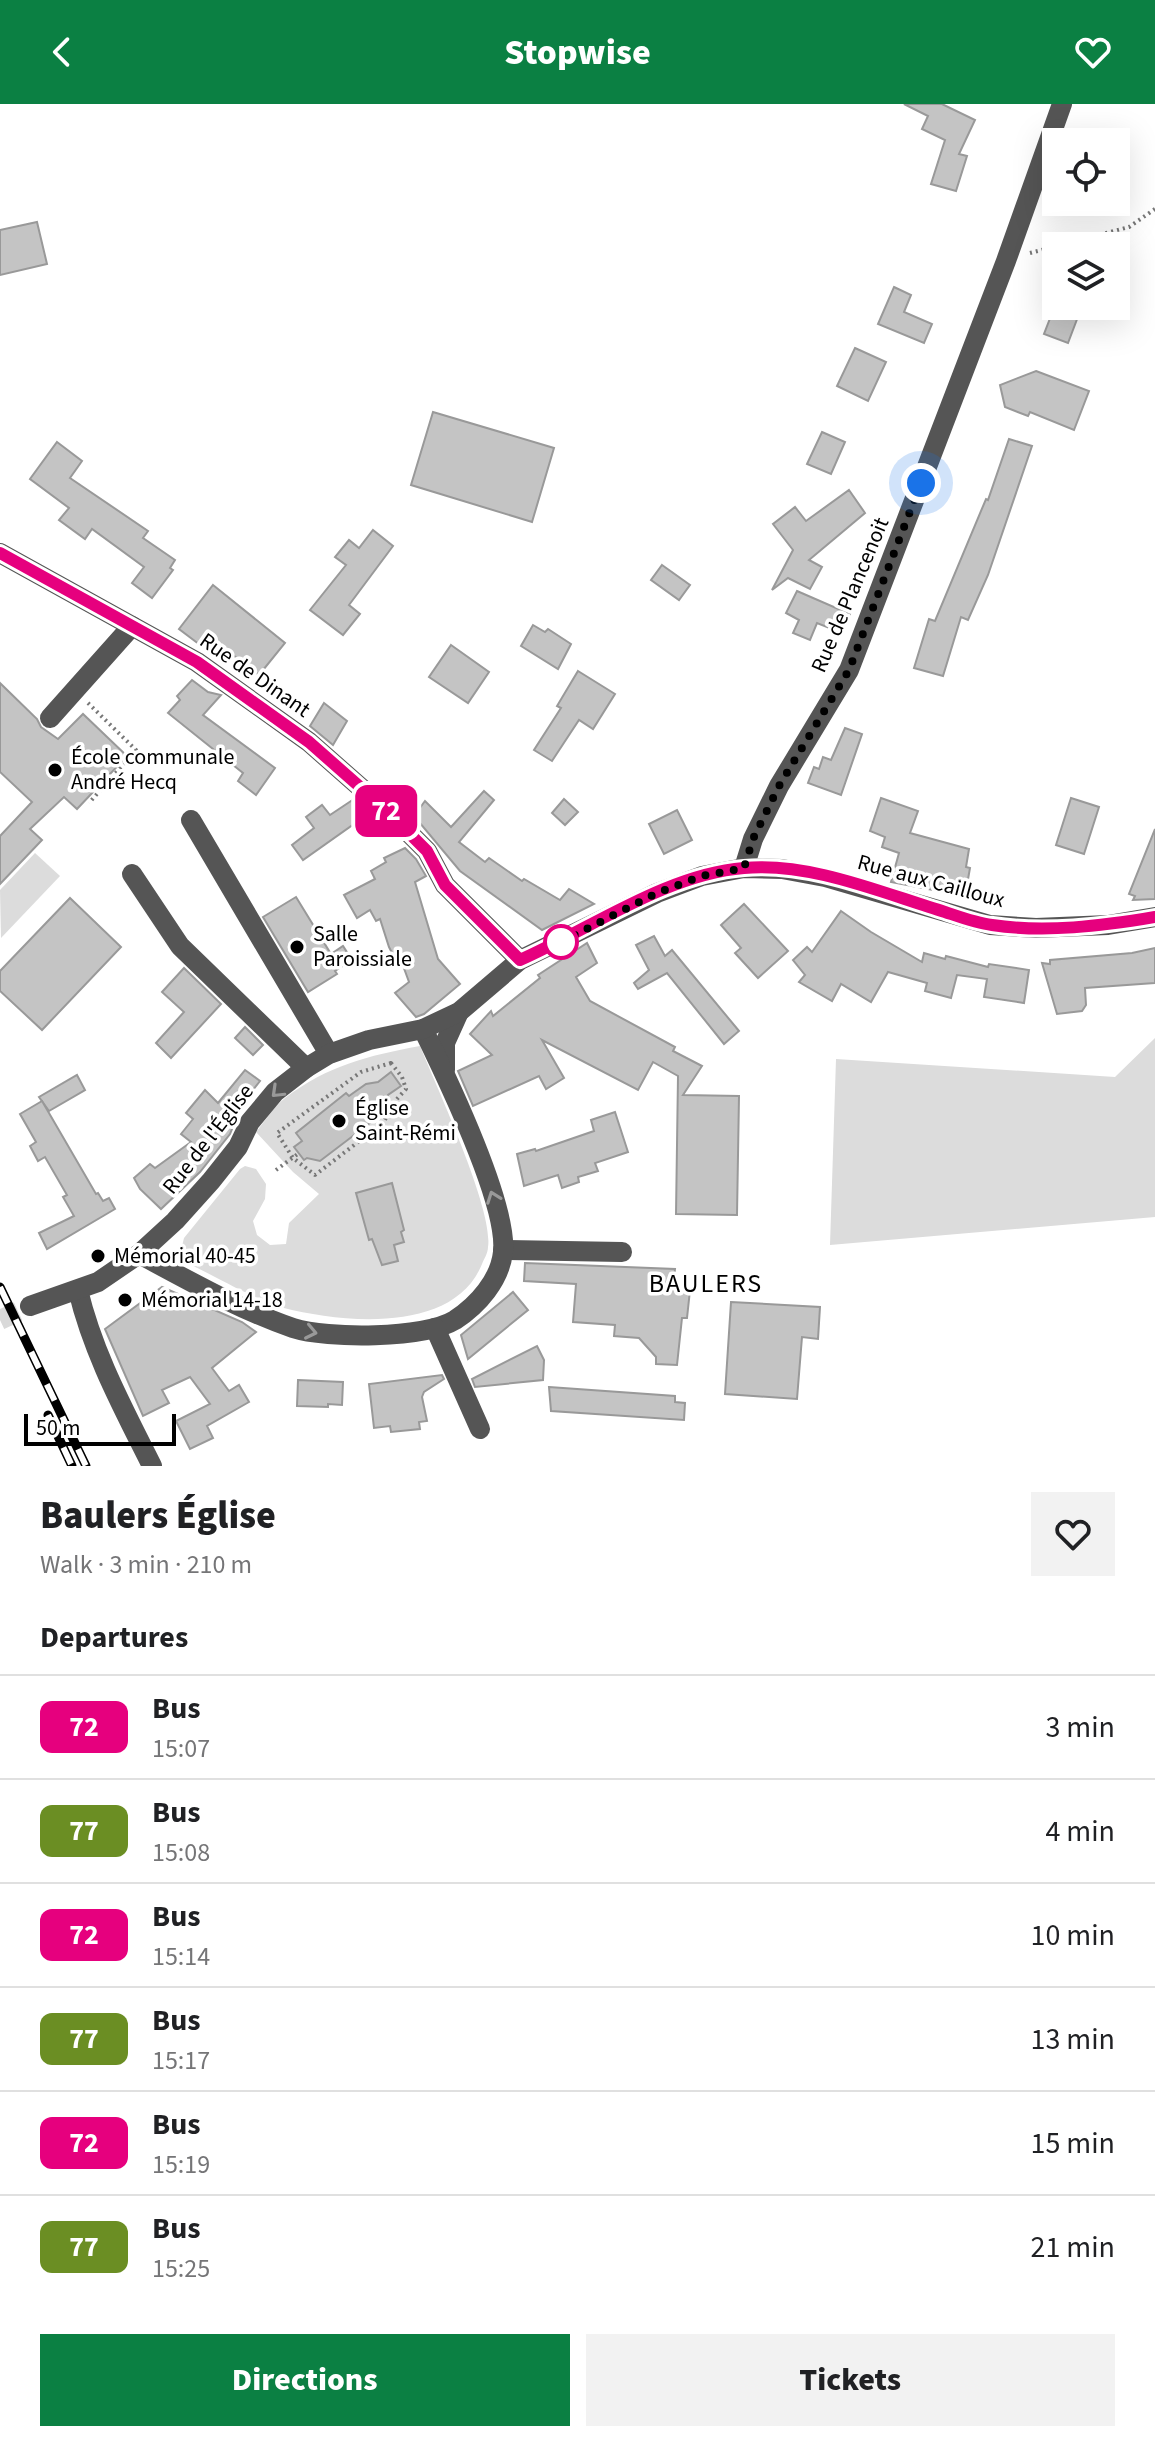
<!DOCTYPE html>
<html lang="en">
<head>
<meta charset="utf-8">
<style>
  body { margin:0; font-family:"Source Sans 3",sans-serif; background:#f2f2f2; color:#202124; height:100vh; display:flex; flex-direction:column; font-size:30px; white-space:nowrap }
  * { box-sizing:border-box; margin:0 }
  p { font-size:26px; color:#757577 }
  .icon { flex:none; width:44px; height:44px; fill:none; stroke:currentColor; stroke-width:2; stroke-linecap:round; stroke-linejoin:round }
  .map { position:relative; height:1362px; overflow:hidden }
  .panel { display:flex; flex-direction:column; background:#fff; flex:1 }
  .panel>* { flex:none }
  .badge { padding:0 16px; border-radius:12px; font-size:28px; line-height:52px }
  .controls { position:absolute; left:1042px; top:24px; display:grid; gap:16px }
  .controls a { display:grid; place-items:center; width:88px; height:88px; border-radius:0px; background:#fff; box-shadow:0 8px 32px #0002; font-size:40px }
  .scale { position:absolute; left:24px; bottom:20px; width:152px; box-sizing:border-box; padding-left:8px; border:4px solid #000; border-top:0; font-size:22px; line-height:28px; white-space:nowrap; color:#000; -webkit-text-stroke:6px #fff; paint-order:stroke }
  .you { position:absolute; width:40px; height:40px; margin:-20px; border:6px solid #fff; border-radius:50%; background:#1a73e8; box-shadow:0 0 0 12px #1a73e833 }
  .map>.badge { position:absolute; translate:-50% -50%; box-shadow:0 0 0 4px #fff }
  h2 { padding:0 40px; font-size:30px; line-height:72px }
  .round { display:grid; place-items:center; flex:none; width:84px; height:84px; border-radius:0px; background:#f2f2f2 }
  .summary { display:flex; align-items:center; justify-content:space-between; height:136px; padding:0 40px }
  h1 { font-size:38px; font-weight:800; line-height:60px }
  .button { display:flex; gap:16px; margin-top:auto; padding:16px 40px }
  .button a { flex:1; height:92px; border-radius:0px; background:#0b8043; color:#fff; font-size:32px; font-weight:800; line-height:92px; text-align:center }
  .button a+a { background:#f2f2f2; color:#202124 }
  ul { padding:0; list-style:none }
  li { display:flex; align-items:center; gap:24px; height:104px; padding:0 40px; border-top:2px solid #e0e0e0 }
  li div { flex:1 }
  li b { display:block; font-size:30px }
  li em { font-style:normal }
  li .badge { min-width:88px; font-weight:700; text-align:center }
  header { display:flex; justify-content:space-between; align-items:center; height:104px; padding:0 40px; background:#0b8043; color:#fff; font-size:36px; font-weight:800 }
  .map>svg:first-child { display:block }
</style>
</head>
<body>
<header><svg class="icon" aria-label="back" viewBox="0 0 24 24"><path d="M15 5l-7 7 7 7"/></svg>Stopwise<svg class="icon" aria-label="heart" viewBox="0 0 24 24"><path d="M12 20l-8-8c-3-5 5-10 8-4 3-6 11-1 8 4z"/></svg></header>
<div class="map">
<svg width="1155" height="1362" viewBox="0 0 1155 1362">
  <rect width="100%" height="100%" fill="#fff"/>
  <!-- green -->
  <g fill="#dcdcdc">
    <path d="M35,749l25,23 -59,62 -1,-48z"/>
    <path d="M1155,934v179l-325,28 6,-186 279,18z"/>
    <path d="M420,942c16,40 74,164 68,201 0,6 -4,12 -6,17 -28,70 -139,59 -198,44 -29,-8 -67,-31 -95,-44l-9,-10 4,-16 56,-69 5,-3 11,3 10,15 -1,15 -12,22 4,14 13,10 16,-1 3,-21 30,-29 -26,-22 -37,-40c9,-11 18,-25 29,-34 44,-33 82,-42 135,-52z"/>
  </g>
  <!-- building -->
  <g fill="#c4c4c4" stroke="#999" stroke-width="2">
    <path d="M904,0h38l33,16 -16,34 8,2 -11,35 -25,-7 14,-44 -23,-11 6,-13z"/>
    <path d="M37,118l10,42 -47,11v-45z"/>
    <path d="M894,183l17,8 -7,17 28,12 -8,19 -46,-19z"/>
    <path d="M1056,199v3h26l-14,37 -24,-9z"/>
    <path d="M855,244l31,14 -18,39 -31,-15z"/>
    <path d="M1036,267l53,20 -15,39 -44,-18 -2,4 -23,-9 -5,-22z"/>
    <path d="M433,308l121,36 -22,74 -121,-37z"/>
    <path d="M822,328l23,10 -14,32 -24,-10z"/>
    <path d="M1009,335l23,7 -44,129 -20,45 -7,-3 -18,59 -29,-8 15,-49 6,2 51,-122 2,1z"/>
    <path d="M57,338l25,19 -12,17 78,53 -5,7 32,22 -5,8 3,2 -21,28 -20,-15 12,-16 -52,-38 -7,10 -26,-19 10,-12 -39,-29z"/>
    <path d="M849,386l16,23 -56,47 13,7 -12,22 -22,-11 -16,12 21,-40 -20,-26 22,-17 11,14z"/>
    <path d="M373,426l20,16 -44,59 11,9 -17,21 -33,-25 36,-45 -11,-8 14,-17 10,8z"/>
    <path d="M662,461l28,20 -11,15 -28,-20z"/>
    <path d="M213,481l72,58 -26,32 -43,-33 -8,9 -29,-22z"/>
    <path d="M797,487l53,23 -8,19 -25,-10 -7,17 -17,-7 6,-13 -13,-7z"/>
    <path d="M533,521l12,7 3,-3 23,15 -13,25 -37,-23z"/>
    <path d="M451,541l38,27 -21,31 -39,-26z"/>
    <path d="M578,567l37,23 -22,35 -14,-9 -27,41 -18,-11 27,-42 -4,-2z"/>
    <path d="M192,576l16,12 13,3 -18,20 72,53 -19,27 -18,-14 5,-8 -75,-60 12,-13 -3,-4z"/>
    <path d="M0,579l37,36 4,8 17,12 25,-25 44,42 -50,53 -13,-12 -34,32 12,11 -42,44v-48l32,-34 -32,-30z"/>
    <path d="M324,599l23,18 -14,24 -23,-19z"/>
    <path d="M845,624l17,6 -21,61 -33,-12 6,-16 5,2 4,-12 8,3z"/>
    <path d="M484,687l10,9 -35,42 26,20 4,-4 33,23 2,-2 36,21 9,-11 25,15 -52,26 -82,-59 -46,-55 11,-15 26,26z"/>
    <path d="M881,694l37,13 -8,22 59,16 -3,18 4,1 -5,28 -74,-14 8,-29 -17,-6 3,-10 -15,-6z"/>
    <path d="M1071,694l28,9 -15,47 -28,-9z"/>
    <path d="M354,695l14,15 -65,46 -11,-15 22,-17 -8,-11 16,-12 8,10z"/>
    <path d="M564,695l14,13 -13,13 -13,-12z"/>
    <path d="M677,706l15,30 -28,14 -15,-30z"/>
    <path d="M1155,725v70l-22,1 2,-4 -6,-2z"/>
    <path d="M405,744l11,11 10,17 -11,6 23,77 22,25 -36,30 -8,3 -21,-24 14,-11 -11,-30 -6,1 -3,-6 -9,-28 -4,2 -6,-11 -13,8 -13,-23 31,-16 -4,-8 15,-9 -2,-4z"/>
    <path d="M296,793l35,57 12,-8 9,14 -17,11 2,3 -29,18 -45,-75z"/>
    <path d="M70,794l51,49 -79,83 -42,-39v-20z"/>
    <path d="M744,800l44,47 -30,27 -23,-25 6,-5 -20,-23z"/>
    <path d="M841,807l30,21 51,30 2,-9 21,6 1,-3 42,11 1,-3 40,6 -5,33 -40,-6 3,-18 -30,-4 -6,23 -26,-7 2,-8 -39,-11 -17,30 -30,-18 -9,17 -33,-19 6,-7 -12,-15 14,-13 5,5z"/>
    <path d="M654,832l11,20 7,-6 67,81 -15,13 -57,-71 -29,16 -4,-6 15,-13 -13,-25z"/>
    <path d="M587,839l10,20 -21,14 14,24 85,46 -2,4 29,15 -19,29 56,1 -2,119 -61,-1 2,-138 -25,-14 -15,28 -96,-50 22,38 -18,11 -7,-13 -66,30 -15,-35 34,-16 -22,-21 21,-23 2,5 47,-38 -2,-3z"/>
    <path d="M1155,844v35l-70,5 1,17 -4,6 -25,3 -15,-51 8,1v-4l82,-7z"/>
    <path d="M184,864l37,36 -50,54 -15,-15 28,-31 -22,-20z"/>
    <path d="M245,923l18,18 -10,10 -18,-17z"/>
    <path d="M245,966l15,11 -34,43 6,5 -2,5 -30,38 -39,37 -21,-20 -6,-11 16,-14 5,4 36,-26 -10,-8 12,-15 -7,-6 19,-23 13,13z"/>
    <path d="M391,968l10,14 -13,9 -4,11 -17,14 3,3 -50,38 -13,-3 -3,2 -10,-13 8,-6 -6,-8 50,-40 3,3 17,-12 12,-2z"/>
    <path d="M77,971l8,15 -36,21 -10,-14z"/>
    <path d="M42,997l54,93 2,-1 5,8 6,-3 6,11 -68,40 -8,-16 35,-17 -11,-19 4,-2 -22,-38 -7,4 -8,-15 6,-4 -16,-28z"/>
    <path d="M615,1008l13,40 -33,11 3,8 -20,6 1,5 -17,6 -4,-13 -34,11 -7,-32 18,-5 1,2 58,-20 -3,-11z"/>
    <path d="M392,1079l12,47 -3,2 3,10 -10,3 4,16 -16,4 -10,-26 -3,1 -13,-47z"/>
    <path d="M525,1159l150,6 -2,20 17,1 -3,28h-5l-5,47 -21,-1v-7l-17,-19 -25,-2 1,-11 -42,-3 3,-38 -52,-3z"/>
    <path d="M162,1183l80,35 14,10 -44,36 17,23 10,-6 10,17 -42,24 6,12 -23,11 -14,-28 34,-17 -20,-27 -28,13 7,13 -26,13 -38,-87z"/>
    <path d="M513,1188l15,18 -60,49 -7,-24z"/>
    <path d="M731,1198l89,5 -2,32 -16,-2 -5,62 -72,-5z"/>
    <path d="M537,1242l7,14 -1,20 -68,7 -3,-8z"/>
    <path d="M442,1271l2,4 -20,13 -2,5 5,24 -8,1 1,7 -29,3 -1,-6 -16,2 -5,-44z"/>
    <path d="M298,1276l45,2 -1,23 -14,-1v3l-31,-1z"/>
    <path d="M549,1283l126,9v6l10,1 -1,17 -133,-9z"/>
  </g>
  <g fill="none" stroke-linecap="round" stroke-linejoin="round">
    <!-- minor-tunnel -->
    <path stroke="#d9d9d9" stroke-width="20" stroke-dasharray="20 10" stroke-linecap="butt" d="M0,1216l30,-14"/>
    <!-- path -->
    <g stroke="#777" stroke-width="4" stroke-dasharray="2 4" stroke-linecap="butt">
      <path d="M1030,149l99,-26 26,-18"/>
      <path d="M88,599l48,47 -47,53"/>
      <path d="M391,959l11,14 4,12 -10,11 -13,23 -68,52 -22,-17 -16,-25 84,-61z"/>
      <path d="M276,1066l23,-17"/>
    </g>
    <!-- minor -->
    <g stroke="#555" stroke-width="20">
      <path d="M0,449l197,109 112,80 76,67 42,42 18,34 75,75"/>
      <path d="M50,614l82,-92"/>
      <path d="M191,716l138,234"/>
      <path d="M744,764l9,-29 26,-53 70,-116 157,-409 56,-157"/>
      <path d="M132,770l48,72 126,122"/>
      <path d="M445,966v-27l14,-31"/>
      <path d="M503,1146l119,2"/>
      <path d="M139,1150c49,26 101,56 154,74 34,11 131,11 162,-8 23,-15 45,-40 48,-68 5,-48 -57,-176 -80,-223"/>
      <path d="M78,1186c15,63 45,118 74,176"/>
      <path d="M30,1202l68,-24 41,-28 36,-33 36,-40 27,-34 12,-25 25,-30 31,-24 23,-14 40,-14 54,-11 36,-17 61,-52 137,-67 45,-17 42,-8 38,1 43,8 165,48 46,3 72,-3 47,-8"/>
      <path d="M435,1224l45,101"/>
    </g>
    <!-- rail casing -->
    <g stroke="#000" stroke-width="9">
      <g id="rail">
        <path d="M0,1183l86,179"/>
        <path d="M48,1311l24,51"/>
      </g>
    </g>
    <!-- rail -->
    <use href="#rail" stroke="#fff" stroke-width="6" stroke-dasharray="18" stroke-linecap="butt"/>
  </g>
  <!-- one-way arrows -->
  <defs><path id="oneway-chevron" d="M-2-3.5L2.5 0L-2 3.5" fill="none" stroke-width="1.6" stroke-linecap="round" stroke-linejoin="round" transform="scale(2)"/></defs>
  <g stroke="#999">
    <use href="#oneway-chevron" transform="translate(277 988) rotate(136)"/>
    <use href="#oneway-chevron" transform="translate(493 1093) rotate(-110)"/>
    <use href="#oneway-chevron" transform="translate(311 1228) rotate(12)"/>
  </g>
  <g fill="none" stroke-linecap="round" stroke-linejoin="round">
    <!-- line casing -->
    <g stroke="#fff" stroke-width="18">
      <path id="line" d="M0,449l197,109 112,80 76,67 42,42 18,34 75,75c70,-31 147,-86 224,-92 67,-6 138,25 201,44 15,5 31,11 47,13 53,8 110,1 163,-8"/>
    </g>
    <!-- line -->
    <use href="#line" stroke="#e6007e" stroke-width="12"/>
    <!-- walk -->
    <path stroke="#000" stroke-width="8" stroke-dasharray="0 14.4" d="M561,838l-6,3 102,-52 45,-17 42,-8 9,-29 26,-53 70,-116 72,-187"/>
  </g>
  <!-- markers -->
  <g fill="#000" stroke="#fff" stroke-width="3">
    <circle cx="55" cy="666" r="8"/>
    <circle cx="297" cy="843" r="8"/>
    <circle cx="339" cy="1017" r="8"/>
    <circle cx="98" cy="1152" r="8"/>
    <circle cx="125" cy="1196" r="8"/>
  </g>
  <circle fill="#fff" stroke="#e6007e" stroke-width="4" cx="561" cy="838" r="16"/>
  <g text-anchor="middle" dominant-baseline="central" stroke-width="7" stroke-linejoin="round" paint-order="stroke">
    <!-- street labels -->
    <g font-size="22" fill="#000" stroke="#fff">
      <text transform="translate(850 491) rotate(-67)">Rue de Plancenoit</text>
      <text transform="translate(255 571) rotate(35)">Rue de Dinant</text>
      <text transform="translate(931 777) rotate(15)">Rue aux Cailloux</text>
      <text transform="translate(208 1035) rotate(-52)">Rue de l'Église</text>
    </g>
    <!-- poi labels -->
    <g font-size="22" fill="#000" stroke="#fff" text-anchor="start">
      <text x="71" y="653">École communale<tspan x="71" dy="25">André Hecq</tspan></text>
      <text x="313" y="830">Salle<tspan x="313" dy="25">Paroissiale</tspan></text>
      <text x="355" y="1004">Église<tspan x="355" dy="25">Saint-Rémi</tspan></text>
      <text x="114" y="1152">Mémorial 40-45</text>
      <text x="141" y="1196">Mémorial 14-18</text>
    </g>
    <!-- quarter labels -->
    <g font-size="26" letter-spacing="2" fill="#000" stroke="#fff">
      <text x="706" y="1179">BAULERS</text>
    </g>
  </g>
</svg>
<div class="controls">
<a><svg class="icon" aria-label="locate" viewBox="0 0 24 24"><circle cx="12" cy="12" r="6"/><path d="M12 2v4M12 18v4M2 12h4M18 12h4"/></svg></a>
<a><svg class="icon" aria-label="layers" viewBox="0 0 24 24"><path d="M12 4l9 5-9 5-9-5zM3 14l9 5 9-5"/></svg></a>
</div>
<div class="scale">50 m</div>
<div class="you" style="left:921px;top:379px"></div>
<b class="badge" style="left:386px;top:707px;background:#e6007e;color:#fff">72</b>
</div>
<section class="panel">
<div class="summary"><div><h1>Baulers Église</h1><p>Walk · 3 min · 210 m</p></div><a class="round"><svg class="icon" aria-label="heart" viewBox="0 0 24 24"><path d="M12 20l-8-8c-3-5 5-10 8-4 3-6 11-1 8 4z"/></svg></a></div>
<h2>Departures</h2>
<ul>
<li><span class="badge" style="background:#e6007e;color:#fff">72</span><div><b>Bus</b><p>15:07</p></div><em>3 min</em></li>
<li><span class="badge" style="background:#6b8e23;color:#fff">77</span><div><b>Bus</b><p>15:08</p></div><em>4 min</em></li>
<li><span class="badge" style="background:#e6007e;color:#fff">72</span><div><b>Bus</b><p>15:14</p></div><em>10 min</em></li>
<li><span class="badge" style="background:#6b8e23;color:#fff">77</span><div><b>Bus</b><p>15:17</p></div><em>13 min</em></li>
<li><span class="badge" style="background:#e6007e;color:#fff">72</span><div><b>Bus</b><p>15:19</p></div><em>15 min</em></li>
<li><span class="badge" style="background:#6b8e23;color:#fff">77</span><div><b>Bus</b><p>15:25</p></div><em>21 min</em></li>
</ul>
<div class="button"><a>Directions</a><a>Tickets</a></div>
</section>
</body>
</html>
